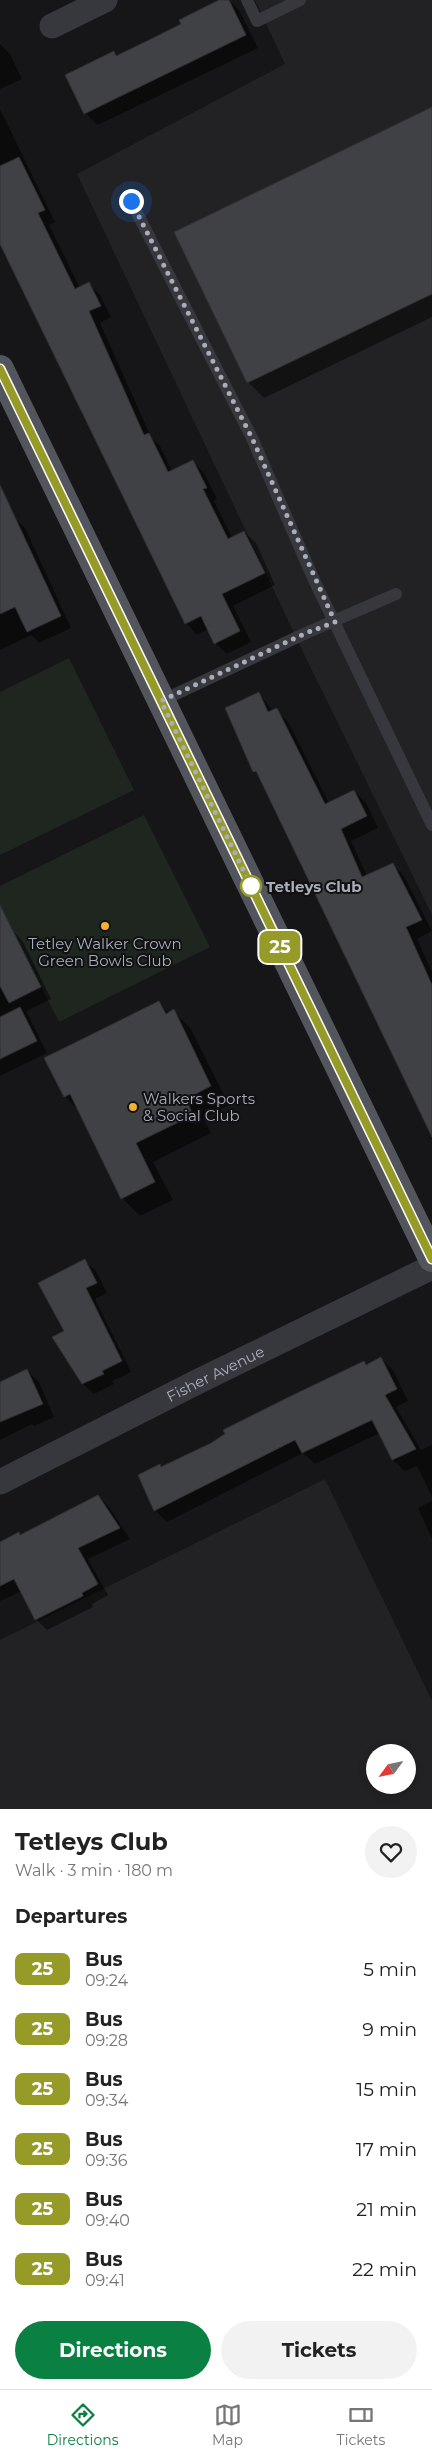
<!DOCTYPE html>
<html lang="en">
<head>
<meta charset="utf-8">
<style>
  body { margin:0; font-family:Montserrat,sans-serif; background:#f2f2f2; color:#222; height:100vh; display:flex; flex-direction:column; font-size:19px; white-space:nowrap }
  * { box-sizing:border-box; margin:0 }
  p { font-size:16px; color:#767676 }
  .icon { flex:none; width:28px; height:28px; fill:none; stroke:currentColor; stroke-width:2; stroke-linecap:round; stroke-linejoin:round }
  .map { position:relative; height:1809px; overflow:hidden }
  .side { display:flex; flex-direction:column; background:#fff; flex:1 }
  .side>* { flex:none }
  .badge { padding:0 10px; border-radius:8px; font-size:18px; line-height:32px }
  .needle { width:32px; rotate:237deg }
  .buttons { position:absolute; left:366px; top:1744px; display:grid; gap:10px }
  .buttons a { display:grid; place-items:center; width:50px; height:50px; border-radius:50%; background:#fff; box-shadow:0 2px 8px #0003; font-size:25px }
  .you { position:absolute; width:25px; height:25px; margin:-12px; border:4px solid #fff; border-radius:50%; background:#1a73e8; box-shadow:0 0 0 8px #1a73e833 }
  .map>.badge { position:absolute; translate:-50% -50%; box-shadow:0 0 0 2px #fff }
  h2 { padding:0 15px; font-size:19px; line-height:45px }
  .round { display:grid; place-items:center; flex:none; width:52px; height:52px; border-radius:26px; background:#f2f2f2 }
  .headline { display:flex; align-items:center; justify-content:space-between; height:85px; padding:0 15px }
  h1 { font-size:24px; font-weight:700; line-height:38px }
  .action { display:flex; gap:10px; margin-top:auto; padding:10px 15px }
  .action a { flex:1; height:58px; border-radius:30px; background:#0b8043; color:#fff; font-size:20px; font-weight:700; line-height:58px; text-align:center }
  .action a+a { background:#f2f2f2; color:#222 }
  ul { padding:0; list-style:none }
  li { display:flex; align-items:center; gap:15px; height:60px; padding:0 15px }
  li div { flex:1 }
  li b { display:block; font-size:19px }
  li em { font-style:normal }
  li .badge { min-width:55px; font-weight:700; text-align:center }
  .tab-bar { display:flex; justify-content:space-around; align-items:center; height:70px; border-top:1px solid #e0e0e0; background:#fff; font-size:14px; color:#767676 }
  .tab-bar a { display:grid; justify-items:center; gap:2px }
  .tab-bar .active { color:#0b8043 }
  .map>svg:first-child { display:block }
</style>
</head>
<body>
<div class="map">
<svg width="432" height="1809" viewBox="0 0 432 1809">
  <rect width="100%" height="100%" fill="#161618"/>
  <!-- built -->
  <g fill="#222225" fill-rule="evenodd">
    <path d="M255,0h177v915l-128,-261 -227,-480 208,-110z"/>
    <path d="M325,1479l107,222v108h-432v-169zM375,1752h33v33h-33z"/>
  </g>
  <!-- green -->
  <g fill="#1e261f">
    <path d="M69,658l65,132 -134,65v-163z"/>
    <path d="M144,815l66,132 -151,75 -59,-117v-19z"/>
  </g>
  <!-- shadow -->
  <g fill="#0007">
    <path d="M222,0h7l10,10 19,38 -160,77 -13,-12 28,-60 4,4 66,-32z"/>
    <path d="M0,44l10,10 12,25 -22,10z"/>
    <path d="M0,109l55,113 -6,3 31,63 8,-4 12,11 11,22 -11,6 51,114 9,9 12,25 20,-10 12,12 13,26 -3,2 18,37 12,-6 12,11 19,42 -42,21 18,36 -24,12 -12,-11 -6,-14 -12,6 -11,-12 -186,-383z"/>
    <path d="M432,109v208l-168,81 -16,-16z"/>
    <path d="M14,517l11,11 46,100 -32,15 -7,-8 -32,15v-126z"/>
    <path d="M259,694l14,17 3,-1 12,12 41,81 25,-12 12,12 12,25 -27,13 16,35 25,-12 12,12 28,55 -15,8 15,33v159l-116,-238 -4,-4 -86,-180z"/>
    <path d="M12,930l11,12 28,57 -25,12 21,42 -47,23v-140z"/>
    <path d="M159,1003l10,10 4,-2 18,18 38,76 -26,13 8,15 -58,29 20,38 -33,16 -18,-18 -42,-86 -15,-16z"/>
    <path d="M85,1261l11,10 11,22 -12,6 36,73 -19,9 2,3 -20,10 -11,-10 -29,-46 11,-6z"/>
    <path d="M381,1358l12,12 15,31 -12,6 25,43 11,-5v52l-15,-31 -12,5 -12,-11 -13,-27 -65,31 -12,-11 -136,69 -12,-12 7,-42 202,-106 3,3z"/>
    <path d="M26,1370l13,12 15,35 -20,9 -2,-2 -32,16v-57z"/>
    <path d="M98,1496l11,11 21,32 -42,20 20,36 -16,9 1,3 -46,23 -11,-11 -14,-28 -22,10v-57l21,-8z"/>
    <path d="M432,1501v38l-14,-31z"/>
  </g>
  <!-- building -->
  <g fill="#404145" stroke="#303034">
    <path d="M219,0h10l17,35 -162,79 -19,-39 49,-24 2,5 33,-16 32,-16 -2,-4z"/>
    <path d="M432,107v187l-185,89 -73,-151z"/>
    <path d="M19,157l26,53 -7,3 37,76 14,-7 12,24 -12,5 55,124 5,-2 19,39 25,-12 14,28 -4,1 25,50 16,-8 21,42 -43,21 18,37 -26,13 -13,-28 -16,8 -185,-380v-78z"/>
    <path d="M0,485l61,131 -34,16 -12,-25 -15,7z"/>
    <path d="M259,692l9,20 9,-4 48,96 29,-14 13,26 -26,13 21,48 31,-14 29,57 -16,7 26,58v152l-176,-366 -3,1 -28,-64z"/>
    <path d="M0,905l41,82 -32,16 -9,-17z"/>
    <path d="M159,1001l7,13 8,-5 37,77 -25,13 7,16 -57,28 19,39 -34,17 -51,-105 -6,3 -20,-39z"/>
    <path d="M20,1007l17,34 -37,18v-42z"/>
    <path d="M85,1259l12,24 -11,5 36,73 -20,10 2,3 -22,10 -30,-47 12,-6 -26,-48z"/>
    <path d="M381,1357l16,32 -12,6 31,54 -24,11 -20,-40 -70,33 -7,-13 -141,71 -16,-36 22,-11 1,3 50,-24 14,-9 -2,-4 68,-34 73,-35 2,4z"/>
    <path d="M27,1369l16,35 -43,18v-40z"/>
    <path d="M98,1495l22,33 -42,20 20,36 -16,9 1,3 -48,24 -21,-41 -14,7v-44l19,-10 1,3z"/>
  </g>
  <g fill="none" stroke-linecap="round" stroke-linejoin="round">
    <!-- lane -->
    <g stroke="#37383d" stroke-width="12">
      <path d="M247,0l10,21 43,-21"/>
      <path d="M131,201l121,237 62,142 118,245"/>
      <path d="M161,701l145,-68 90,-39"/>
    </g>
    <!-- street -->
    <g stroke="#37383d" stroke-width="25">
      <path d="M52,26l53,-26"/>
      <path id="s1" d="M0,1482l199,-101 233,-114"/>
    </g>
    <!-- primary -->
    <path stroke="#53555c" stroke-width="28" d="M0,369l432,889"/>
  </g>
  <g fill="none" stroke-linecap="round" stroke-linejoin="round">
    <!-- line casing -->
    <g stroke="#fff" stroke-width="11">
      <path id="line" d="M0,369l432,890"/>
    </g>
    <!-- line -->
    <use href="#line" stroke="#969a27" stroke-width="8"/>
    <!-- walk -->
    <path stroke="#a8adb8" stroke-width="5" stroke-dasharray="0 9" d="M131,201l121,237 83,184 -29,11 -145,68 90,185"/>
  </g>
  <!-- markers -->
  <circle fill="#fff" stroke="#969a27" stroke-width="2.5" cx="251" cy="886" r="10"/>
  <g fill="#f2b134" stroke="#111113" stroke-width="2">
    <circle cx="105" cy="926" r="5"/>
    <circle cx="133" cy="1107" r="5"/>
  </g>
  <g text-anchor="middle" dominant-baseline="central" stroke-width="4" stroke-linejoin="round" paint-order="stroke">
    <!-- stop labels -->
    <g font-size="15" font-weight="bold" fill="#a8adb8" stroke="#111113" text-anchor="start">
      <text x="266" y="886">Tetleys Club</text>
    </g>
    <!-- poi labels -->
    <g font-size="15" fill="#a8adb8" stroke="#111113">
      <text x="105" y="943">Tetley Walker Crown<tspan x="105" dy="17">Green Bowls Club</tspan></text>
      <text x="143" y="1098" text-anchor="start">Walkers Sports<tspan x="143" dy="17">&amp; Social Club</tspan></text>
    </g>
    <!-- street labels -->
    <g font-size="15" fill="#a8adb8" stroke="#111113">
      <text stroke="none"><textPath href="#s1" startOffset="241">Fisher Avenue</textPath></text>
    </g>
  </g>
</svg>
<div class="buttons">
<a><svg class="needle" viewBox="-14 -14 28 28"><path d="M0-13l5 13h-10z" fill="#e53935"/><path d="M0 13l5-13h-10z" fill="#767676"/></svg></a>
</div>
<div class="you" style="left:131px;top:201px"></div>
<b class="badge" style="left:280px;top:947px;background:#969a27;color:#fff">25</b>
</div>
<section class="side">
<div class="headline"><div><h1>Tetleys Club</h1><p>Walk · 3 min · 180 m</p></div><a class="round"><svg class="icon" aria-label="heart" viewBox="0 0 24 24"><path d="M12 20l-8-8c-3-5 5-10 8-4 3-6 11-1 8 4z"/></svg></a></div>
<h2>Departures</h2>
<ul>
<li><span class="badge" style="background:#969a27;color:#fff">25</span><div><b>Bus</b><p>09:24</p></div><em>5 min</em></li>
<li><span class="badge" style="background:#969a27;color:#fff">25</span><div><b>Bus</b><p>09:28</p></div><em>9 min</em></li>
<li><span class="badge" style="background:#969a27;color:#fff">25</span><div><b>Bus</b><p>09:34</p></div><em>15 min</em></li>
<li><span class="badge" style="background:#969a27;color:#fff">25</span><div><b>Bus</b><p>09:36</p></div><em>17 min</em></li>
<li><span class="badge" style="background:#969a27;color:#fff">25</span><div><b>Bus</b><p>09:40</p></div><em>21 min</em></li>
<li><span class="badge" style="background:#969a27;color:#fff">25</span><div><b>Bus</b><p>09:41</p></div><em>22 min</em></li>
</ul>
<div class="action"><a>Directions</a><a>Tickets</a></div>
</section>
<nav class="tab-bar">
<a class="active"><svg class="icon" aria-label="directions" viewBox="0 0 24 24"><path d="M12 3l9 9-9 9-9-9zM9 14v-3h6M13 9l2 2-2 2"/></svg>Directions</a>
<a><svg class="icon" aria-label="map" viewBox="0 0 24 24"><path d="M3 6l6-2 6 2 6-2v14l-6 2-6-2-6 2zM9 4v14M15 6v14"/></svg>Map</a>
<a><svg class="icon" aria-label="tickets" viewBox="0 0 24 24"><path d="M3 7h18v10H3zM15 7v10"/></svg>Tickets</a>
</nav>
</body>
</html>
